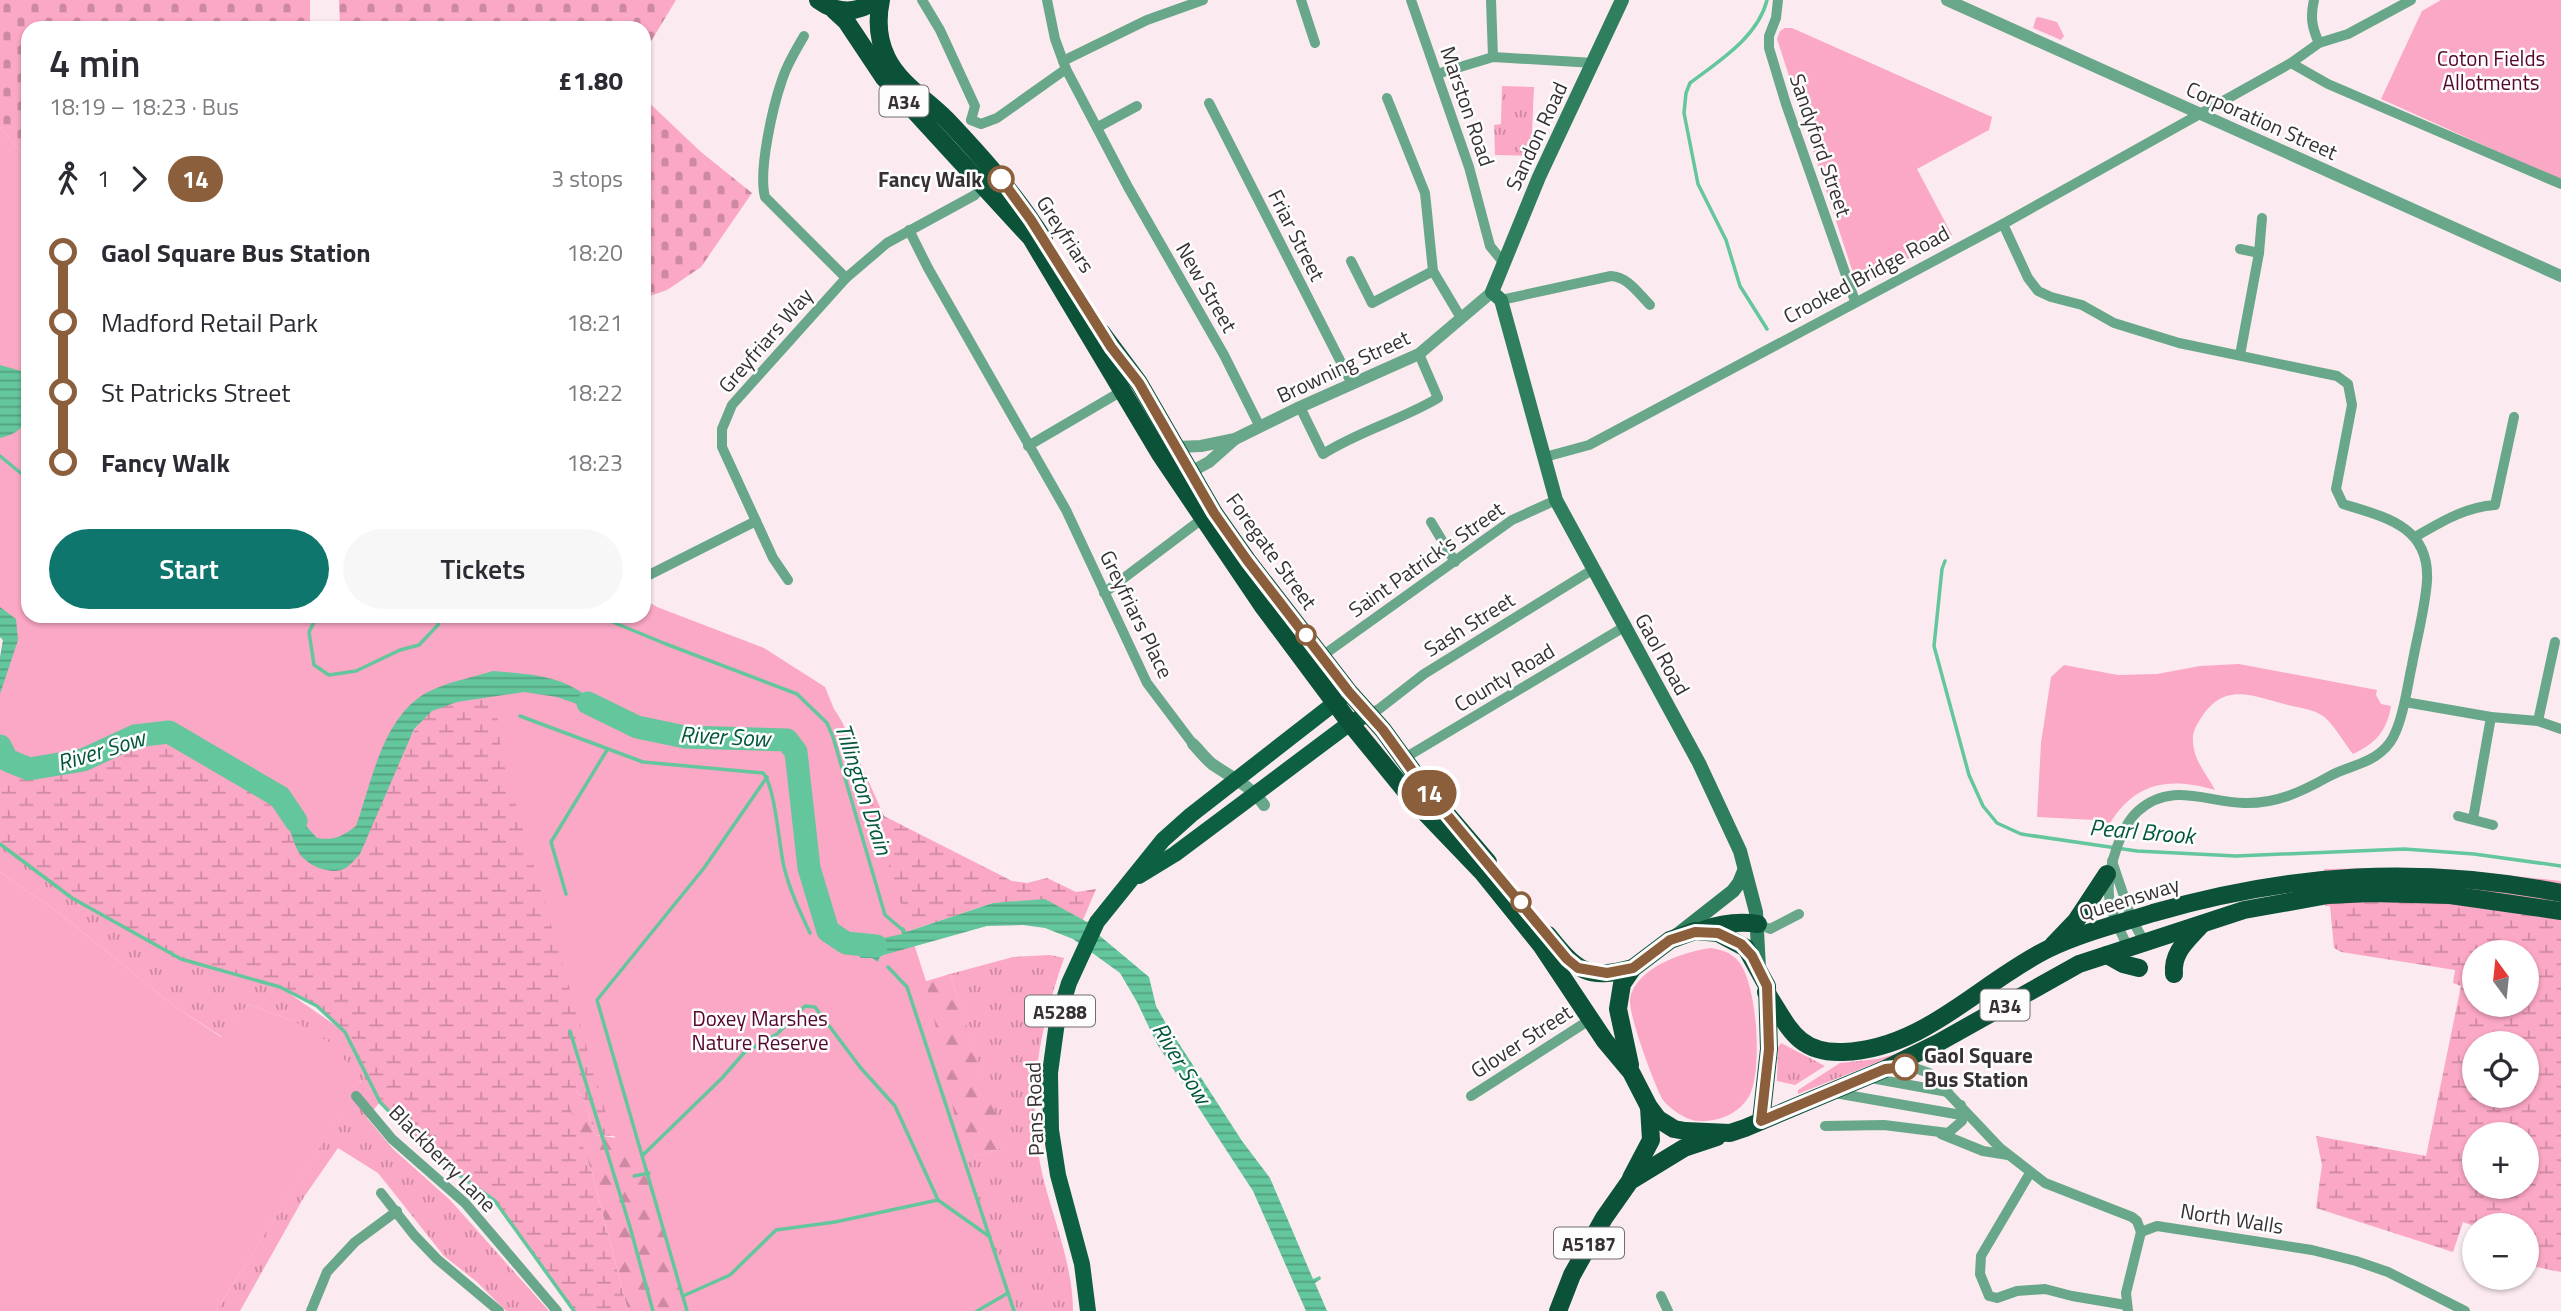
<!DOCTYPE html>
<html lang="en">
<head>
<meta charset="utf-8">
<style>
  body { margin:0; font-family:"Titillium Web",sans-serif; background:#f7f7f7; color:#2b2b33; height:100vh; display:flex; flex-direction:column; font-size:26px; white-space:nowrap }
  * { box-sizing:border-box; margin:0 }
  p { font-size:23px; color:#7c7c81 }
  .icon { flex:none; width:38px; height:38px; fill:none; stroke:currentColor; stroke-width:2; stroke-linecap:round; stroke-linejoin:round }
  .map { position:relative; flex:1; overflow:hidden }
  .panel { position:absolute; left:21px; top:21px; width:630px; height:602px; display:flex; flex-direction:column; background:#fff; border-radius:21px; box-shadow:0 2px 5px #0004 }
  .panel>* { flex:none }
  .badge { padding:0 14px; border-radius:23px; font-size:24px; line-height:46px }
  .needle { width:46px; rotate:345deg }
  .buttons { position:absolute; left:2462px; top:940px; display:grid; gap:14px }
  .buttons a { display:grid; place-items:center; width:77px; height:77px; border-radius:50%; background:#fff; box-shadow:0 2px 5px #0004; font-size:35px }
  .map>.badge { position:absolute; translate:-50% -50%; box-shadow:0 0 0 4px #fff }
  .legs { display:flex; align-items:center; gap:10px; height:77px; padding:0 28px; font-size:23px }
  .legs p { margin-inline-start:auto }
  .headline { display:flex; align-items:center; justify-content:space-between; height:119px; padding:0 28px }
  h1 { font-size:38px; font-weight:600; line-height:52px }
  .button { display:flex; gap:14px; margin-top:auto; padding:14px 28px }
  .button a { flex:1; height:80px; border-radius:42px; background:#0f766e; color:#fff; font-size:28px; font-weight:600; line-height:80px; text-align:center }
  .button a+a { background:#f7f7f7; color:#2b2b33 }
  ul { padding:0 28px; list-style:none }
  li { display:flex; align-items:center; gap:24px; height:70px; font-size:26px }
  li i { display:grid; place-items:center; width:10px; height:100%; margin:0 9px; background:currentColor }
  li i::after { content:''; width:18px; height:18px; margin:-9px; border:5px solid; border-radius:50%; background:#fff }
  li p { margin-inline-start:auto }
  li:first-child i { background:linear-gradient(#0000 50%,currentColor 0) }
  li:last-child i { background:linear-gradient(currentColor 50%,#0000 0) }
  .map>svg:first-child { display:block }
</style>
</head>
<body>
<div class="map">
<svg width="2561" height="1311" viewBox="0 0 2561 1311">
  <defs>
    <pattern id="grass-tufts" width="24" height="20" patternUnits="userSpaceOnUse" patternTransform="scale(1.75)"><rect width="24" height="20" fill="#fba7c6"/><path d="M3 7l-1-3M5 7V3M7 7l1-3M15 17l-1-3M17 17v-4M19 17l1-3" fill="none" stroke="#cc89a1"/></pattern>
    <pattern id="forest-firs" width="22" height="20" patternUnits="userSpaceOnUse" patternTransform="scale(1.75)"><rect width="22" height="20" fill="#fba7c6"/><path d="M5 1l3.5 6h-7zM16 11l3.5 6h-7z" fill="#cc89a1"/></pattern>
    <pattern id="wetland-marsh" width="20" height="14" patternUnits="userSpaceOnUse" patternTransform="scale(1.75)"><rect width="20" height="14" fill="#fba7c6"/><path d="M1 5h8M5 5V1M11 12h8M15 12V8" fill="none" stroke="#cc89a1"/></pattern>
    <pattern id="cemetery-stones" width="16" height="16" patternUnits="userSpaceOnUse" patternTransform="scale(1.75)"><rect width="16" height="16" fill="#fba7c6"/><path d="M2 7V4a2 2 0 0 1 4 0v3zM10 15v-3a2 2 0 0 1 4 0v3z" fill="#cc89a1"/></pattern>
    <pattern id="water-rules" width="6" height="5" patternUnits="userSpaceOnUse" patternTransform="scale(1.75)"><rect width="6" height="5" fill="#64c69c"/><path d="M0 2.5h6" fill="none" stroke="#53a180"/></pattern>
  </defs>
  <rect width="100%" height="100%" fill="#fbebf0"/>
  <!-- grass -->
  <g fill="url(#grass-tufts)">
    <path d="M1502,86l32,1 -3,69 -36,-1 -1,-30 7,-1z"/>
    <path d="M0,844l72,54 109,61 99,28 65,45 35,70 -13,16 26,31 57,51 99,111h-43l-29,-29 -33,-26 -66,-83 -40,-25 -34,49 -64,114h-24l145,-229 -67,-61 -46,-17 -26,33 -48,-31 -115,-93 -59,-41z"/>
    <path d="M1050,955l14,3c-26,75 -40,148 -19,227 11,41 28,83 28,126h-59l-50,-151 41,-13 -55,-173 63,-17z"/>
    <path d="M1781,1043l44,23 -30,19 -18,-4 1,-34z"/>
    <path d="M1903,1052l-105,42v-4l42,-27 37,-4z"/>
  </g>
  <!-- forest -->
  <g fill="url(#forest-firs)">
    <path d="M950,974l56,173 -42,13 -57,-173z"/>
    <path d="M575,1090l9,10 11,35 67,9 39,167h-73l-36,-138 -26,-74z"/>
  </g>
  <!-- wetland -->
  <g fill="url(#wetland-marsh)" fill-rule="evenodd">
    <path d="M28,616h570l317,400 99,295 -307,-75 -92,-100 -20,-1 -11,-35 -8,-9 -9,8 25,74 36,138h-54l-78,-110 -66,-47 -50,-52 -35,-70 -28,-26 -37,-19 -99,-28 -109,-61 -72,-54v-150zM493,671l10,22c-22,4 -49,5 -69,17 -31,18 -60,109 -74,144l-78,-55z"/>
    <path d="M834,709l8,13 42,94 128,65 15,2 20,-5 29,14 20,-3 -13,31 -38,-20 -52,3 -87,29z"/>
    <path d="M2385,868l64,1 112,12v391l-34,-7v-40l-53,1 -11,-4 -10,30 -137,-44 6,-43 -6,-29 110,20 35,-170 -8,-3 2,-13 -114,-18 -7,-4 -4,-42h-5l-1,-37zM2474,952h53v52h-53zM2474,1043h53v53h-53zM2474,1134h53v52h-53z"/>
  </g>
  <!-- cemetery -->
  <g fill="url(#cemetery-stones)">
    <path d="M0,0h310v28h-282v133l-28,-34z"/>
    <path d="M339,0h337l-32,53v-25h-304z"/>
    <path d="M644,98l57,54 51,41 -51,74 -34,23 -23,8z"/>
  </g>
  <!-- green -->
  <g fill="#fba7c6">
    <path d="M2441,0h120v180l-180,-81 41,-88z"/>
    <path d="M2039,17l18,5 7,14 -3,4 -28,-12 3,-10z"/>
    <path d="M1785,28h7l200,89 -3,13 -72,39 35,66 -90,49 -4,-2 -7,-15 -74,-228 3,-8z"/>
    <path d="M0,127l28,34v455h616v-17l13,8 107,41 61,39 9,22 8,13 84,259 38,179 50,151h-327l-38,-138 -37,-39 -111,-380 -5,-52 -5,-6c-19,3 -41,4 -58,14 -30,20 -59,108 -73,144 -4,4 -10,12 -16,15 -14,6 -36,-3 -44,-15 -8,-11 -15,-43 -20,-57l-111,-65 -34,4 -52,24 -54,9 -22,-9 -7,-14v-88l3,-18 -3,-3z"/>
    <path d="M2239,664l138,26 -1,5 5,9 10,2c-4,25 -16,38 -38,48 -8,-10 -20,-31 -30,-38 -10,-7 -23,-8 -35,-11 -34,-8 -63,-25 -87,13 -5,8 -9,14 -8,24 1,20 14,32 22,48 -49,-14 -83,-7 -109,40l-11,-10 -58,-3 4,-74 10,-66 13,-12 54,10 39,-1 43,-8z"/>
    <path d="M0,872l59,41 115,93 47,31 27,-33 46,17 40,24 27,38 -145,228h-216z"/>
    <path d="M1711,948c11,2 20,4 28,14 18,23 23,102 12,130 -8,20 -31,30 -52,29 -12,0 -29,-12 -36,-21 -8,-13 -35,-86 -33,-101 5,-31 55,-48 81,-51z"/>
  </g>
  <!-- water -->
  <g fill="url(#water-rules)">
    <path d="M0,365l28,8c0,31 9,57 -28,65z"/>
    <path d="M0,607l16,12 2,21 -18,54v-36l3,-18 -3,-3z"/>
    <path d="M493,671c60,5 74,6 121,46l-57,-20 -33,-5 -67,10 -25,9 -18,18 -54,125c-4,4 -10,12 -16,15 -14,6 -36,-3 -44,-15 -8,-11 -15,-43 -20,-57l37,41c17,3 26,-2 39,-12 16,-44 26,-108 70,-133 20,-11 45,-15 67,-22z"/>
    <path d="M1045,899l42,23 3,-2 10,16 49,41 7,29 9,16 77,119 28,37 43,101 7,-3 1,3 -6,4 12,28h-21l-53,-120 -96,-147 -20,-42 -17,-29 -47,-34 -28,-11 -22,-3 -36,1 -107,30 -2,6 -6,-4h-11l-15,-15 16,-7 17,3 23,-5 -1,-6 3,-1 2,5 87,-29z"/>
  </g>
  <g fill="none" stroke-linecap="round" stroke-linejoin="round">
    <!-- stream -->
    <g stroke="#64c69c" stroke-width="3.5">
      <path d="M1767,329l-27,-43 -14,-46 -28,-56 -14,-71 2,-20 4,-10c29,-22 68,-46 77,-83"/>
      <path d="M0,456l28,23"/>
      <path d="M1945,561l-3,8 -8,77 35,129 14,31 14,17 24,11 116,17 99,5 168,-7 70,5 87,12"/>
      <path d="M317,616l-8,16 5,33 15,10 27,-4 44,-21 19,-5 19,-20 2,-9"/>
      <path d="M598,616l68,28 131,50 30,29 6,14 52,178 19,16"/>
      <path d="M520,716l123,46 120,11c12,12 16,73 21,94 6,24 16,45 26,66"/>
      <path d="M0,844l72,54 109,61 99,28 37,19 28,26 35,70 50,52 65,47 79,110"/>
      <path d="M566,894l-15,-52 56,-92"/>
      <path d="M888,967l19,20 107,324"/>
      <path d="M570,1031l60,196 23,84"/>
      <path d="M643,1155l79,-77 22,-25 33,-19 28,-28 10,1 45,60 35,39 43,94"/>
      <path d="M634,1176l15,-3"/>
      <path d="M683,1296l47,-21 46,-45 59,-8 103,-22 52,37"/>
      <path d="M687,1311l-90,-311 107,-132 63,-91"/>
      <path d="M977,1311l31,-18"/>
    </g>
    <!-- river -->
    <g stroke="#64c69c" stroke-width="23">
      <path d="M588,703l49,24 48,10 102,3 9,12 13,116 19,63 18,12 30,3"/>
      <path d="M0,746l7,14 22,9 54,-9 52,-24 34,-4 111,65 16,24"/>
    </g>
    <!-- minor -->
    <g stroke="#69a78b" stroke-width="10">
      <path d="M922,0l18,30 35,76 -4,14"/>
      <path d="M1047,0l8,39 11,30 62,118 96,168 36,72"/>
      <path d="M1301,0l14,43"/>
      <path d="M1411,0l58,167 21,79 13,16"/>
      <path d="M1491,0l2,57"/>
      <path d="M1778,0l-2,18 -7,18v12l17,56 69,197"/>
      <path d="M2314,0c-4,17 -2,28 5,43"/>
      <path d="M804,36c-8,14 -17,28 -22,44 -9,26 -24,90 -17,117l81,81"/>
      <path d="M1063,61l84,-41 56,-20"/>
      <path d="M2291,63l37,21 233,100"/>
      <path d="M1437,74l56,-17 101,6"/>
      <path d="M1209,103l143,281"/>
      <path d="M971,120l10,4 16,-6 69,-49"/>
      <path d="M1098,127l39,-21"/>
      <path d="M2003,224l25,54 10,13 13,6 31,8 32,18 65,20 158,33 11,8 4,21 -16,84 7,15c42,13 87,22 84,77 -2,28 -10,56 -15,84 -5,22 -7,45 -16,66 -3,8 -9,16 -15,21 -15,13 -36,15 -53,25 -27,15 -52,27 -84,26 -38,-1 -73,-22 -106,8 -11,10 -16,23 -21,36 -15,43 -9,61 11,100"/>
      <path d="M909,230l19,38 138,242 81,173 46,61"/>
      <path d="M2240,249l19,4"/>
      <path d="M1351,261l21,42 61,-32 -8,-78 -38,-95"/>
      <path d="M1433,271l28,47"/>
      <path d="M1501,300l110,-24c17,1 27,17 39,29"/>
      <path d="M2240,355l19,-102 3,-35"/>
      <path d="M1300,407l23,47c36,-23 78,-34 115,-56l-19,-44"/>
      <path d="M1028,446l94,-55"/>
      <path d="M1545,457l44,-12 414,-221 288,-161 28,-20 29,-9 63,-34"/>
      <path d="M1431,522l24,40"/>
      <path d="M2415,537c26,-15 50,-30 80,-32l19,-88"/>
      <path d="M647,576l109,-55"/>
      <path d="M788,580l-15,-22 -51,-111v-18l10,-24 114,-127 41,-35 88,-48 9,-10"/>
      <path d="M1104,593l98,-74"/>
      <path d="M1322,656l190,-136 44,-20"/>
      <path d="M2405,702l86,15 47,4 23,8"/>
      <path d="M1368,714l11,-5 45,-35 168,-104"/>
      <path d="M2538,721l17,-79"/>
      <path d="M1403,759l221,-132"/>
      <path d="M2458,816l35,9"/>
      <path d="M2473,819l18,-102"/>
      <path d="M2112,861l20,59 12,21"/>
      <path d="M1758,924l12,5 29,-15"/>
      <path d="M1897,1068l15,-1 17,6 71,75 45,35 87,34 5,4 4,11"/>
      <path d="M1871,1078l77,14"/>
      <path d="M1835,1093l132,23"/>
      <path d="M356,1096l36,43 73,64 92,108"/>
      <path d="M1471,1096l120,-77"/>
      <path d="M1825,1126l59,-1 64,8 14,-12 -1,-16"/>
      <path d="M1941,1134l42,17 25,4"/>
      <path d="M2030,1173l-49,83 -1,18 9,22 8,2 20,-7 28,-2 27,7 54,9"/>
      <path d="M381,1193l33,42 23,24 62,52"/>
      <path d="M2141,1232l16,-6 155,24 44,11 32,11 77,39"/>
      <path d="M1661,1296l7,15"/>
      <path d="M311,1311l16,-39 28,-30 42,-31"/>
      <path d="M2128,1311l-2,-18 15,-61"/>
    </g>
    <!-- tertiary -->
    <g stroke="#69a78b" stroke-width="12">
      <path d="M1947,0l614,276"/>
      <path d="M1177,447l24,-1 34,-7 65,-32 119,-53 73,-62"/>
      <path d="M1185,475l24,-13 26,-23"/>
      <path d="M1193,744c6,6 12,14 19,20 19,13 38,21 52,41"/>
    </g>
    <!-- secondary -->
    <g stroke="#2f7f5f" stroke-width="14">
      <path d="M1622,0l-83,177 -47,115 9,8 55,200 143,263 41,88 16,61 3,56"/>
      <path d="M1677,935l56,-44 6,-8 5,-12"/>
    </g>
    <!-- primary -->
    <g stroke="#0e6043" stroke-width="16">
      <path d="M1139,876l36,-22 175,-131 18,-9"/>
      <path d="M1088,1311l-6,-47 -24,-89 -7,-45 -1,-57 7,-51 12,-39 28,-61 66,-82 28,-25 154,-120"/>
    </g>
    <!-- trunk -->
    <g stroke="#0b5239" stroke-width="18">
      <path d="M818,0c19,14 39,14 58,0"/>
      <path d="M881,0c-4,19 -3,40 6,58 12,25 40,42 59,61 36,38 70,76 98,121"/>
      <path d="M834,10l12,11 38,57 147,160 129,216 102,151 88,118 62,76 71,74 58,72 64,96 26,31 18,35 9,12 16,10 11,2 45,2 15,-5 140,-59 53,-26 141,-79 165,-54 84,-15 43,-2 79,2 111,16"/>
      <path d="M1101,332l38,51 75,130 33,47 102,132 34,38 45,62 60,70"/>
      <path d="M1703,930c19,-7 35,-9 55,-6"/>
      <path d="M1548,935c28,35 39,46 85,33"/>
      <path d="M2053,945l23,-24 31,-47"/>
      <path d="M2107,955l16,9 16,4"/>
      <path d="M2174,974c-2,-22 13,-33 27,-49"/>
      <path d="M1766,992c22,33 30,62 77,60 82,-3 136,-69 205,-103 33,-16 70,-25 105,-36 139,-40 266,-48 408,-20"/>
      <path d="M1630,1065l-12,-56 4,-25 11,-16 37,-28 25,-9 23,2 28,15 21,38 2,63 -8,72"/>
      <path d="M1631,1178l20,-38 -2,-33"/>
      <path d="M1558,1311l14,-36 32,-57 26,-37 54,-33 33,-11"/>
    </g>
  </g>
  <g fill="none" stroke-linecap="round" stroke-linejoin="round">
    <!-- line-1 casing -->
    <g stroke="#fff" stroke-width="16">
      <path id="line-1" d="M1001,179l30,41 80,127 28,36 75,130 33,47 102,132 34,38 45,62 139,167 11,9 29,5 26,-5 37,-28 25,-8 23,1 23,11 11,12 15,30 2,63 -8,72 124,-52 20,-2"/>
    </g>
    <!-- line-1 -->
    <use href="#line-1" stroke="#8b5e3c" stroke-width="10"/>
  </g>
  <!-- markers -->
  <g fill="#fff" stroke="#8b5e3c" stroke-width="3.5">
    <circle cx="1001" cy="179" r="12"/>
    <circle cx="1306" cy="635" r="9"/>
    <circle cx="1521" cy="902" r="9"/>
    <circle cx="1905" cy="1067" r="12"/>
  </g>
  <g text-anchor="middle" dominant-baseline="central" stroke-width="5" stroke-linejoin="round" paint-order="stroke">
    <!-- shield labels -->
    <g fill="#fdfdfd" stroke="#726e70" stroke-width="2">
      <rect x="879.5" y="85.5" width="49" height="31" rx="5"/>
      <rect x="1980.5" y="989.5" width="49" height="31" rx="5"/>
      <rect x="1025" y="995.5" width="70" height="31" rx="5"/>
      <rect x="1554" y="1227.5" width="70" height="31" rx="5"/>
    </g>
    <g font-size="19" font-weight="bold" fill="#373133">
      <text x="904" y="101">A34</text>
      <text x="2005" y="1005">A34</text>
      <text x="1060" y="1011">A5288</text>
      <text x="1589" y="1243">A5187</text>
    </g>
    <!-- park labels -->
    <g font-size="21" fill="#54062f" stroke="#fdfdfd">
      <text x="2491" y="58">Coton Fields<tspan x="2491" dy="24">Allotments</tspan></text>
      <text x="760" y="1018">Doxey Marshes<tspan x="760" dy="24">Nature Reserve</tspan></text>
    </g>
    <!-- street labels -->
    <g font-size="21" fill="#373133" stroke="#fdfdfd">
      <text transform="translate(1468 106) rotate(71)">Marston Road</text>
      <text transform="translate(2262 120) rotate(24)">Corporation Street</text>
      <text transform="translate(1536 136) rotate(-65)">Sandon Road</text>
      <text transform="translate(1821 145) rotate(71)">Sandyford Street</text>
      <text transform="translate(1066 234) rotate(57)">Greyfriars</text>
      <text transform="translate(1297 235) rotate(63)">Friar Street</text>
      <text transform="translate(1866 274) rotate(-28)">Crooked Bridge Road</text>
      <text transform="translate(1207 287) rotate(60)">New Street</text>
      <text transform="translate(765 340) rotate(-49)">Greyfriars Way</text>
      <text transform="translate(1343 366) rotate(-25)">Browning Street</text>
      <text transform="translate(1272 551) rotate(54)">Foregate Street</text>
      <text transform="translate(1426 559) rotate(-35)">Saint Patrick's Street</text>
      <text transform="translate(1137 614) rotate(64)">Greyfriars Place</text>
      <text transform="translate(1469 624) rotate(-32)">Sash Street</text>
      <text transform="translate(1663 654) rotate(61)">Gaol Road</text>
      <text transform="translate(1504 677) rotate(-31)">County Road</text>
      <text transform="translate(2129 898) rotate(-17)">Queensway</text>
      <text transform="translate(1521 1041) rotate(-33)">Glover Street</text>
      <text transform="translate(1034 1109) rotate(-92)">Pans Road</text>
      <text transform="translate(443 1158) rotate(45)">Blackberry Lane</text>
      <text transform="translate(2232 1218) rotate(9)">North Walls</text>
    </g>
    <!-- stop labels -->
    <g font-size="21" font-weight="bold" fill="#373133" stroke="#fdfdfd" text-anchor="end">
      <text x="982" y="179">Fancy Walk</text>
      <text x="1924" y="1055" text-anchor="start">Gaol Square<tspan x="1924" dy="24">Bus Station</tspan></text>
    </g>
    <!-- water labels -->
    <g font-size="23" font-style="italic" fill="#01563b" stroke="#fdfdfd">
      <text transform="translate(725 736) rotate(3)">River Sow</text>
      <text transform="translate(101 750) rotate(-17)">River Sow</text>
      <text transform="translate(864 789) rotate(72)">Tillington Drain</text>
      <text transform="translate(2142 831) rotate(5)">Pearl Brook</text>
      <text transform="translate(1182 1063) rotate(59)">River Sow</text>
    </g>
  </g>
</svg>
<div class="buttons">
<a><svg class="needle" viewBox="-14 -14 28 28"><path d="M0-13l5 13h-10z" fill="#e53935"/><path d="M0 13l5-13h-10z" fill="#7c7c81"/></svg></a>
<a><svg class="icon" aria-label="locate" viewBox="0 0 24 24"><circle cx="12" cy="12" r="6"/><path d="M12 2v4M12 18v4M2 12h4M18 12h4"/></svg></a>
<a>+</a>
<a>−</a>
</div>
<b class="badge" style="left:1429px;top:793px;background:#8b5e3c;color:#fff">14</b>
<section class="panel">
<div class="headline"><div><h1>4 min</h1><p>18:19 – 18:23 · Bus</p></div><b>£1.80</b></div>
<div class="legs"><svg class="icon" aria-label="walk" viewBox="0 0 24 24"><circle cx="13" cy="4" r="2"/><path d="M13 8l-2 6 4 7M11 14l-3 7M7 12l3-4h3l4 4"/></svg>1<svg class="icon" aria-label="forward" viewBox="0 0 24 24"><path d="M9 5l7 7-7 7"/></svg><b class="badge" style="background:#8b5e3c;color:#fff">14</b><p>3 stops</p></div>
<ul>
<li><i style="color:#8b5e3c"></i><b>Gaol Square Bus Station</b><p>18:20</p></li>
<li><i style="color:#8b5e3c"></i><span>Madford Retail Park</span><p>18:21</p></li>
<li><i style="color:#8b5e3c"></i><span>St Patricks Street</span><p>18:22</p></li>
<li><i style="color:#8b5e3c"></i><b>Fancy Walk</b><p>18:23</p></li>
</ul>
<div class="button"><a>Start</a><a>Tickets</a></div>
</section>
</div>
</body>
</html>
